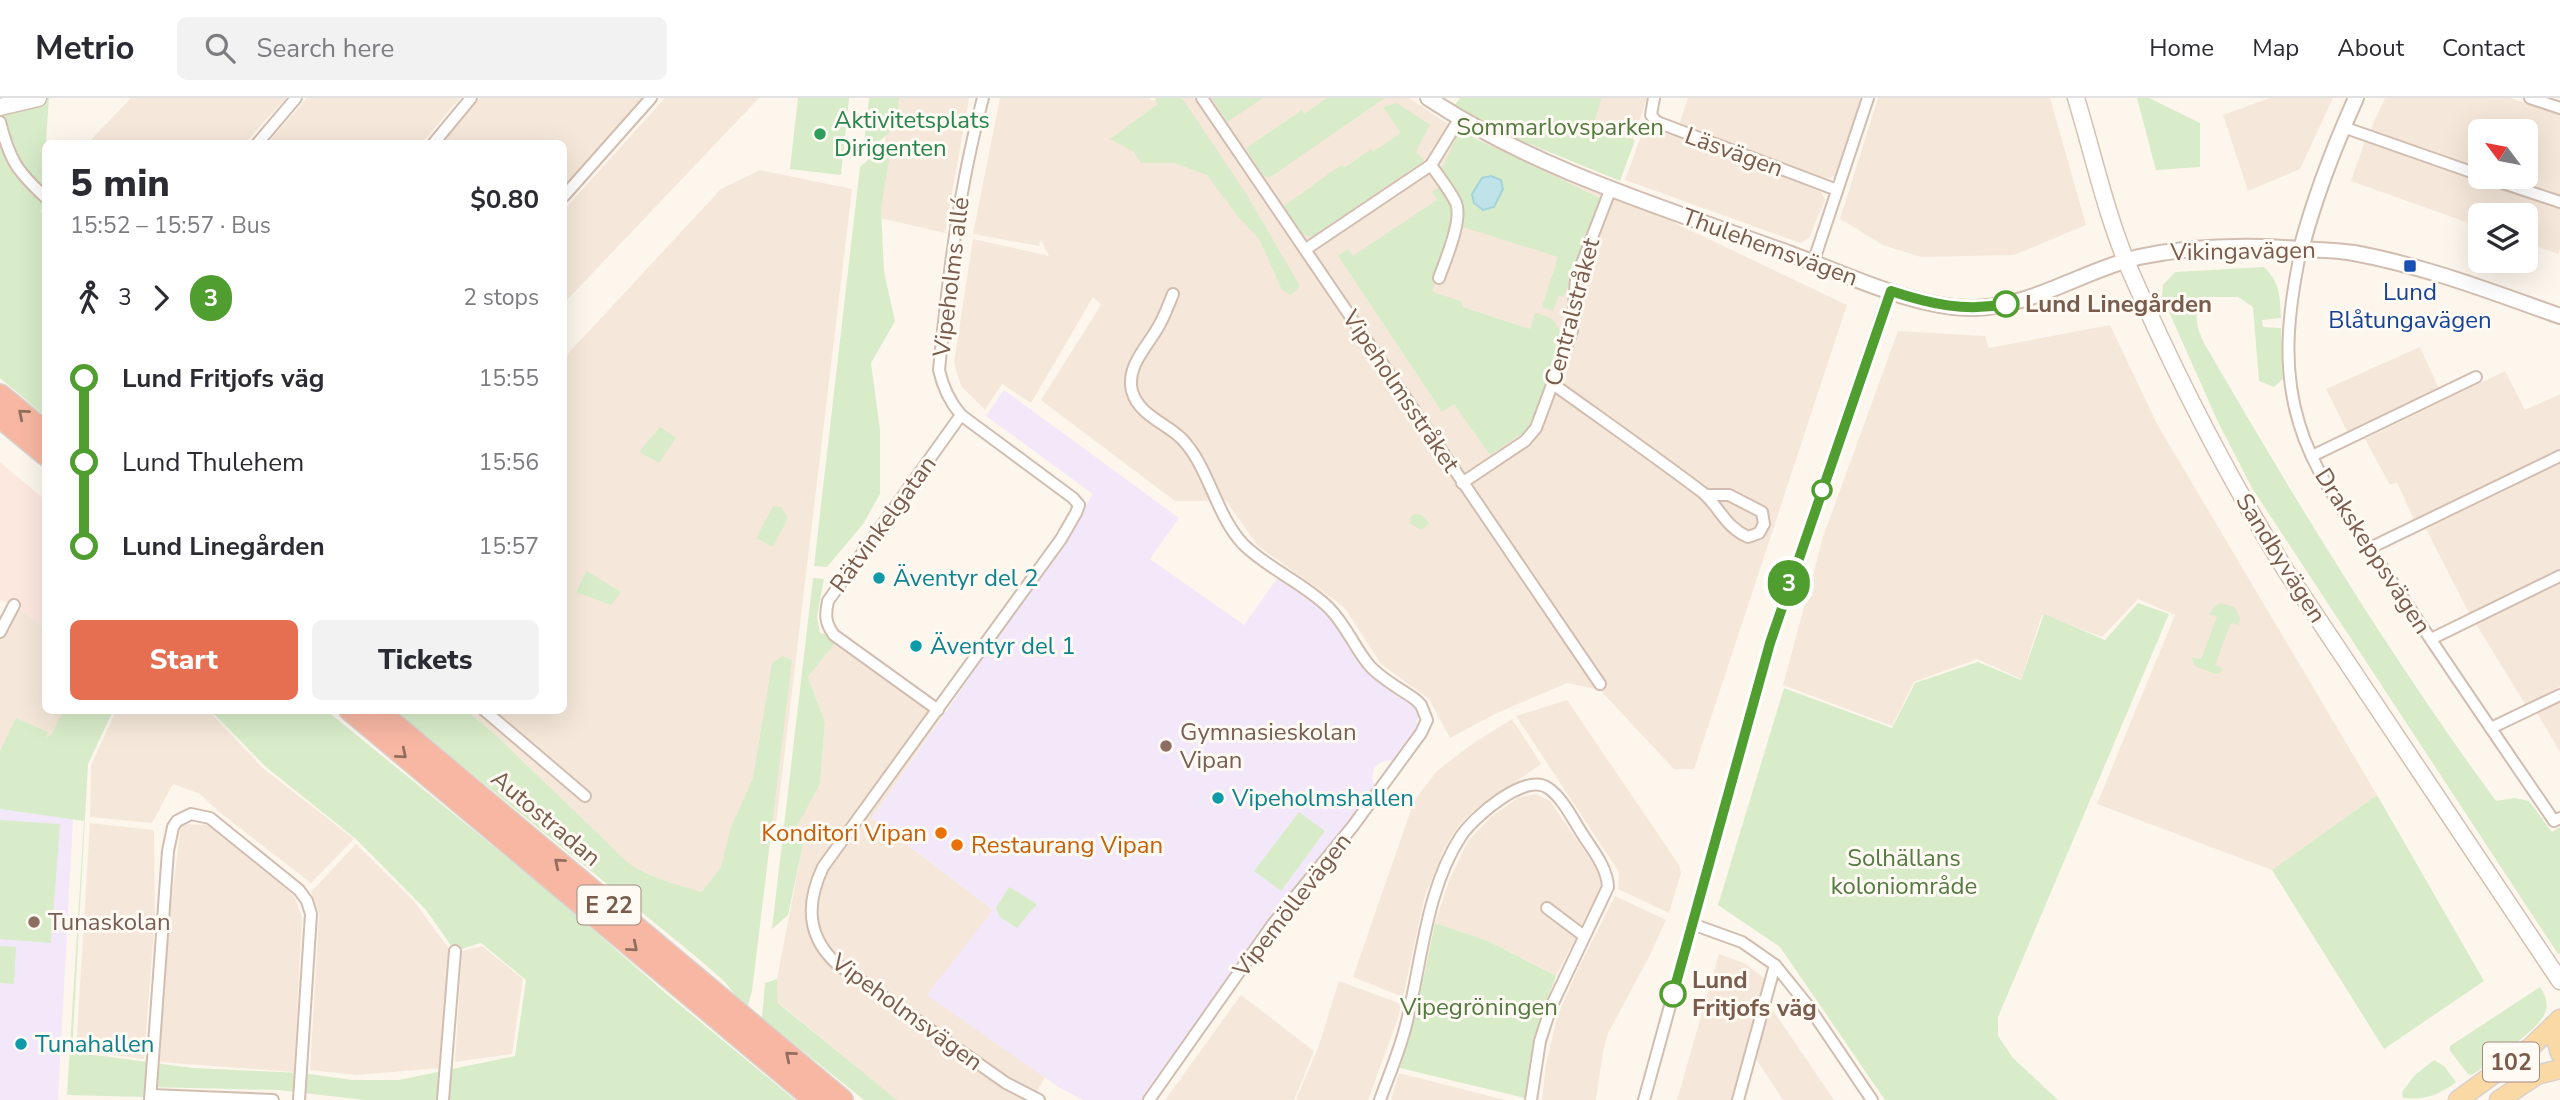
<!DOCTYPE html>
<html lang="en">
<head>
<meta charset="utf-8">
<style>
  body { margin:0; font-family:"Nunito Sans",sans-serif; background:#f2f2f3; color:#2b2b33; height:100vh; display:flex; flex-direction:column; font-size:26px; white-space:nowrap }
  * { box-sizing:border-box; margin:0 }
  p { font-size:23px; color:#7c7c81 }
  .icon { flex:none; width:38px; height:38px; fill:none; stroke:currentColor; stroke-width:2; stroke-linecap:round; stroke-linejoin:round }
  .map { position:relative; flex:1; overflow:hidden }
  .sheet { position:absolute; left:42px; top:42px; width:525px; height:574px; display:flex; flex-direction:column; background:#fff; border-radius:10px; box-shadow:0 7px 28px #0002 }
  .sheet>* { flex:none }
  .badge { padding:0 14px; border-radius:23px; font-size:24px; line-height:46px }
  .needle { width:46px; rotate:302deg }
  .fabs { position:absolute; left:2468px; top:21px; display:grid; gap:14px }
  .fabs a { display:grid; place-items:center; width:70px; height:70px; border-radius:10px; background:#fff; box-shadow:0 7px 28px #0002; font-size:35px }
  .map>.badge { position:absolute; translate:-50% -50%; box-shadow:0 0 0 4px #fff }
  .legs { display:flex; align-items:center; gap:10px; height:77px; padding:0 28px; font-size:23px }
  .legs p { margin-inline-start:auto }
  .head { display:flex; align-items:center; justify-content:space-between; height:119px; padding:0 28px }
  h1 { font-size:38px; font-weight:800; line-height:52px }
  .cta { display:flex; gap:14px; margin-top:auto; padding:14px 28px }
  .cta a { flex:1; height:80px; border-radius:10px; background:#e76f51; color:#fff; font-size:28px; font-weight:800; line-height:80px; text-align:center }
  .cta a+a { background:#f2f2f3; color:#2b2b33 }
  ul { padding:0 28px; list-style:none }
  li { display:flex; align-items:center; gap:24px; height:84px; font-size:26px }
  li i { display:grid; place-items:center; width:10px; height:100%; margin:0 9px; background:currentColor }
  li i::after { content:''; width:18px; height:18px; margin:-9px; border:5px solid; border-radius:50%; background:#fff }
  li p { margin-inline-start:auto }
  li:first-child i { background:linear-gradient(#0000 50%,currentColor 0) }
  li:last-child i { background:linear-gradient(currentColor 50%,#0000 0) }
  header { display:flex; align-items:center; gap:42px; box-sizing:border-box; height:98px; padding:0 35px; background:#fff; border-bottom:2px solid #e1e1e2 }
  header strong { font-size:33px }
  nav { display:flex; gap:38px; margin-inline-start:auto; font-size:24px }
  .search { width:490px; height:63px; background:#f2f2f3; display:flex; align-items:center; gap:18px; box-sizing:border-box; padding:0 24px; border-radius:10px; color:#7c7c81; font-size:26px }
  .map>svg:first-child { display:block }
</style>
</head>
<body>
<header>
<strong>Metrio</strong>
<div class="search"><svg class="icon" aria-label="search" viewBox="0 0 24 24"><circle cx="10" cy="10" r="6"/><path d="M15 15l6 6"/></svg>Search here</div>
<nav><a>Home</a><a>Map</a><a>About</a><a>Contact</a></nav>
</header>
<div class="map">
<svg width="2560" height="1002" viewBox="0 0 2560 1002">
  <rect width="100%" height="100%" fill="#fdf6ec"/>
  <!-- residential -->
  <g fill="#f5e8da">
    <path d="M131,0h155l-41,45h-157z"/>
    <path d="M307,0h153l-38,45h-154z"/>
    <path d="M480,0h164l-80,88v-42h-123z"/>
    <path d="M665,0h94l-195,205v-93z"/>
    <path d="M888,0h81l-24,135 -65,-15z"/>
    <path d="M1000,0h149l3,3 7,-3h250l48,32 92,52 -126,-79 424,202 -153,464h-20l-74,-79 -33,-7 -70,30 -47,25 -21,-39 -48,-35 -37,-57 -86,-61 -32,-45h-51l-134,-101 60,-95 -8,-8 -62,106 -29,-19 -17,26 -24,-24 -7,-24 19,-123 76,17 -8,-16 -2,6 -66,-12z"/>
    <path d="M1602,0h45l-14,42 -42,-12z"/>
    <path d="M1688,0h173l-26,78 -11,3 -145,-55z"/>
    <path d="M1878,0h172l36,127 -72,30 -93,2 -38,-12 -43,-26z"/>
    <path d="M2270,0h63l-33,71 -52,22 -25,-76z"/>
    <path d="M2385,0h125l50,17v82l-61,-20h26v-46h-45v39l-111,-37z"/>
    <path d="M1651,28l170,66 4,8 -16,38 -9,5 -175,-63 19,-52z"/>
    <path d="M2365,43l195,68v41l-2,4 -33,-12v-27h-45v12l-129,-46z"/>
    <path d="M760,72l92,19 -76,636 -71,100 -70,-46 -23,-32 -113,-109 -32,-27 97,-1v-352l157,-169z"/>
    <path d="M2110,227l47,99 220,371 -105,75 -175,-66 78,-189 -37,-16 -36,38 -60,-22 -21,64 -44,-20 -63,23 -22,44 -109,-41 40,-148 75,-206 87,5 4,12z"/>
    <path d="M2420,249l19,42 -91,44 -22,-44z"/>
    <path d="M2505,273l20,39 35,-16v58l-146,68 -17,-38 -7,3 -25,-46z"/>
    <path d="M2560,366v107l-90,44 -44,-86z"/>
    <path d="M2560,486v103l-35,17 -49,-80z"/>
    <path d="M14,507l31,23 1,82 54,1 -100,69v-148z"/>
    <path d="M840,539l106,73 -74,108 121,92 52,167 -13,23h-136l-118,-98 -1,-23 26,-135 -11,-9 28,-51 5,-62 -17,-45z"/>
    <path d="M1567,602l112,165 2,8 -12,40 -51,-24 1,-17 -103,-156z"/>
    <path d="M2560,604v50l-23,-39z"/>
    <path d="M116,613h93l55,58 90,70 -43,44 -92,-71 -19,-18 -27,-10 -21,39 -62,-6 1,-52z"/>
    <path d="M1512,621l29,45 -70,49 -12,12 -14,22 -20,48 -22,102 -50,-20 61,-176 23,-30 35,-27z"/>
    <path d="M1536,696l14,7 48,70 4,16 -46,89 -68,-35 -53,-18 14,-42 19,-40 23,-24 28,-20z"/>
    <path d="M90,725l64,7 1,86 -11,143 -68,-9z"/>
    <path d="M181,726l32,1 81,71 8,21 -8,155 -134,-10 7,-125z"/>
    <path d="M356,746l57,56 36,49 -9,119 -84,7 -46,-5 9,-156 -8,-22z"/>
    <path d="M1615,798l51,24 -17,37 -41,76 -5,18 -7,49h-54l4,-35 11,-48 20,-46z"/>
    <path d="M482,848l41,33 -11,75 -57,8 7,-111z"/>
    <path d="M1719,856l25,9 24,18 -33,119h-58z"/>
    <path d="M1339,883l62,23 -3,14 -30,82h-72l22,-52z"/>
    <path d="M1241,897l73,56 -20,49h-129z"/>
    <path d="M1770,908l64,94h-51l-28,-43z"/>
    <path d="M1399,975l106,27h-114z"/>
  </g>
  <!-- commercial -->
  <path fill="#fde8e0" d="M0,364l45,38v128l-31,-23 -14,-5z"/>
  <!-- education -->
  <g fill="#f3e8fa">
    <path d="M1004,292l175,128 -29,41 94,66 37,-52 46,33 34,48 61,58 -6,9 2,9 -20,33 -11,-3 -9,4 -4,4 -2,12 7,10 -106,134 -124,176h-66l-23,-12 -133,-93 66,-85 -121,-92 186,-268 35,-56 -107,-78z"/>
    <path d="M0,711l73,10 -15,281h-58z"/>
  </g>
  <!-- green -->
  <g fill="#d8ecc9">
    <path d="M0,0h49l-4,58v50l-5,5 6,5 -1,200 -45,-38z"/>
    <path d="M798,0h51l-8,77 -51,-6z"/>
    <path d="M869,0h30c-1,24 -2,30 -22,45l-13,-1z"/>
    <path d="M1155,0h27l65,97 53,91 -9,9 -9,-5 -23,-51 -20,-21 -32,-43 -33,-12h-33l-7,-11 -24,-13 48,-35z"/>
    <path d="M1212,0h51l-36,24z"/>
    <path d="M1327,0h58l-116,80 -6,-3 -17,-27 56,-38 2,4z"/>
    <path d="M1460,0h142l-10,30 43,12 -15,41 -115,-47 -51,-28z"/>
    <path d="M2137,0h12l51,25v44l-44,3z"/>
    <path d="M1397,5l33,22 -14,26 8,10 -113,76 -8,-2 -19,-29 57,-41 3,3 27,-19 2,3 28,-19 -18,-26z"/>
    <path d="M1460,33l140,67 -36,99 -5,-2 -6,16 -11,-4 16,-50 -95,-30c6,-23 -11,-40 -21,-60z"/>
    <path d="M891,50l-10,60 3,64 11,49 -24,42 9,67v64l-17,30 -36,43 -13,-1 46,-399 10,-9z"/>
    <path d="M1439,89l13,22 2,15 -22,68 29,9 2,6 67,22 5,-16c16,3 22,8 27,23l-14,46 -21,48 -37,25 -36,-51 -12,8 -104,-156 10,-7 5,7 84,-56 -5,-8z"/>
    <path d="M2264,169c16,15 16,30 17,51l-19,2 1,7 18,1 2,51 -9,8 -15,-6 -6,-74 -15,-10h-35c-10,17 -7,29 1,46 91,157 185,312 292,458l19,-3 14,3 23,31 8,-5v127h-2l-306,-466 -34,-66 -56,-126 1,-11 12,-13z"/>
    <path d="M660,329l16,11 -17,25 -20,-11z"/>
    <path d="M773,408l8,1 7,11 -15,29 -17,-9z"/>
    <path d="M1415,416l7,1 7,8 -7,7 -12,-6 1,-8z"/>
    <path d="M587,473l34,21 -10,13 -35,-13z"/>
    <path d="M813,480l11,1 -7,38 3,16 20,4 -32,40 17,45 -5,62 -27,50 10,10 -15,71 -16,14z"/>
    <path d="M2138,505l31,11 -171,403v19l15,22 45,42h-173l-105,-153 -62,-42 66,-217 108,40 23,-45 63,-21 43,18 23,-66 61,26z"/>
    <path d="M2220,505l14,4 6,11 -1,7 -8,-2 -16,42 8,3 -3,5 -5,1 -20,-8 -3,-7v-2l9,2 16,-42 -8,-3 5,-7z"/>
    <path d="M782,558l10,4 -40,331 -5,18 -24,-29 -29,-25 -299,-244h72l32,27 113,109c22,28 57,35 90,45l19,-25 10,-40 22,-49 19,-115z"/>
    <path d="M63,613h50l-25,53 -16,288 121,16 108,5 52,7h46l116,-24 11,-76 -45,-37 -26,8 -29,-41 -70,-71 -90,-72 -55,-56h116l230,187 106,93 132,109h-431l-85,-10 -132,-3 -4,10 -76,-2 17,-274 -84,-12v-58l16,-33 32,14 -2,6 6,-4z"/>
    <path d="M2377,697l107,186 -100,68 -112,-179z"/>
    <path d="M1299,714l26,19 -44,60 -27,-20z"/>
    <path d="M0,722l60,4 -9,119 -51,-4z"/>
    <path d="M1009,789l28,17 -20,24 -17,-11 -4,-9z"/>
    <path d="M1435,825l53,18 68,35 -22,61 -9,61 -125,-30 16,-54z"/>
    <path d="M0,848l16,1 -2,37 -14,-1z"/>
    <path d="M777,881l1,24 119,97h-33l-102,-82 3,-35z"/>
    <path d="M2540,889c5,7 9,17 5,26 -6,17 -56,50 -73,62l-4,-1 -18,-23v-5z"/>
    <path d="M2434,962l10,6 12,16c-16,13 -32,18 -53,16l-1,-6 13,-17z"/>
  </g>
  <!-- water -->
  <path fill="#bfe3e8" stroke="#a5d3da" stroke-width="2" d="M1491,78l10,4 2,9 -9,18 -11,3 -9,-7 -2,-9 10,-16z"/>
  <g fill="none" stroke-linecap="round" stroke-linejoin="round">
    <!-- minor casing -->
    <g stroke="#d1beb0" stroke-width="14">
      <g id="minor">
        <path d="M983,0c-24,89 -35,180 -44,272 4,18 10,31 22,45l112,83 6,7 -3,8 -15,26 -238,328c-17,36 -17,69 14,97l169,119 33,17"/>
        <path d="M1202,0l398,586"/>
        <path d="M1654,0l-3,17 6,7 180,68"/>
        <path d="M2530,0l30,10"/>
        <path d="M0,24c10,39 17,49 46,76"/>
        <path d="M2343,29l137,48"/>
        <path d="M257,46l39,-46"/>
        <path d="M433,46l38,-46"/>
        <path d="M1431,67c8,12 19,25 25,38 7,17 -11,58 -17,75"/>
        <path d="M2485,79l75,25"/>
        <path d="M564,98l87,-98"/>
        <path d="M1306,151l125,-84 29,-47"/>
        <path d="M2301,151c-12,58 -20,116 -2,174 16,55 56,104 88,151 55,83 111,165 167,247l6,-3"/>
        <path d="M1813,165l55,-165"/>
        <path d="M1553,286c50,36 100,71 149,108 18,15 22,34 46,45l11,-4 5,-9 -2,-12 -33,-17h-24"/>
        <path d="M2312,358l164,-79"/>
        <path d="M1462,385l63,-42 11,-13 36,-97 4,-52 35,-91"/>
        <path d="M2370,450l190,-92"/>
        <path d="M0,534l14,-27"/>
        <path d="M2431,541l129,-63"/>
        <path d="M484,612l101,86"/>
        <path d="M938,612l-104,-75c-9,-12 -9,-20 -6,-34l133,-186"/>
        <path d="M2491,630l69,-33"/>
        <path d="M1547,810l37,28"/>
        <path d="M1692,826l50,18 33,23 34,42 63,93"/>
        <path d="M151,997l122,5"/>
        <path d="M150,1002l18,-249 5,-24 4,-6 14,-7 19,4 89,72 8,11 4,13 -12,186"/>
        <path d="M443,1002l12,-149"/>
        <path d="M1149,1002l124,-176 80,-98 68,-93 6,-13 -6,-15 -5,-5c-15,-11 -35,-21 -47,-35 -15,-18 -23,-40 -40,-57 -25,-25 -61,-39 -86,-64 -28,-30 -34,-78 -62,-106 -16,-15 -43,-24 -49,-47 -6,-24 14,-43 25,-62 7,-11 11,-23 16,-35"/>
        <path d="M1380,1002c9,-25 20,-50 26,-75 16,-62 19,-134 55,-189 13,-19 64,-64 87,-48 15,10 25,32 35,47 10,16 24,32 25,52l-57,120 -11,34 -9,59"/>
        <path d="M1644,1002l126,-457 120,-352"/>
        <path d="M1738,1002l37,-135"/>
      </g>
    </g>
    <!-- tertiary casing -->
    <g stroke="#d1beb0" stroke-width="18">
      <g id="tertiary">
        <path d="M1428,0c110,73 240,111 363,156 54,20 126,55 183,54 58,-1 110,-38 165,-51 53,-11 108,-12 161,-8 18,1 36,1 54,4 71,13 138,39 206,63"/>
        <path d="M2301,151c14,-53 33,-102 55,-151"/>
      </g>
    </g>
    <!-- secondary casing -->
    <g stroke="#d6c0b0" stroke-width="19">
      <g id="secondary">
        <path d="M2076,0c18,59 31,121 56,177 44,101 96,202 154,296l274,410"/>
        <path d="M0,9l38,-9"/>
      </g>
    </g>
    <!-- primary casing -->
    <g stroke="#dad1cd" stroke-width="21">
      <g id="primary">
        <path d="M2560,921l-4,19 4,15"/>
        <path d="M2458,1002l73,-53 29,-28"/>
        <path d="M2499,1002l38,-25 23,-6"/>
      </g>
    </g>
    <!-- motorway casing -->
    <g stroke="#dad1cd" stroke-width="24">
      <g id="motorway">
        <path d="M0,297l46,38"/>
        <path d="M0,319l46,38"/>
        <path d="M350,612l465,390"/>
        <path d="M377,612l465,390"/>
      </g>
    </g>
    <!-- minor -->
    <use href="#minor" stroke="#fff" stroke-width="10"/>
    <!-- tertiary -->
    <use href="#tertiary" stroke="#fff" stroke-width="14"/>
    <!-- secondary -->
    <use href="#secondary" stroke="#fff" stroke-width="16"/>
    <!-- primary -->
    <use href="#primary" stroke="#fbd9a5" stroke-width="18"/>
    <!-- motorway -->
    <use href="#motorway" stroke="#f7b7a3" stroke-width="21"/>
  </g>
  <!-- one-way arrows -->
  <defs><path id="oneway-chevron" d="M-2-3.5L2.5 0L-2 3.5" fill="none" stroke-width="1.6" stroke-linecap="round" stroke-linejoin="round" transform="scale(1.75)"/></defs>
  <g stroke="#936e5e">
    <use href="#oneway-chevron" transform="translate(23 316) rotate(-140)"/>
    <use href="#oneway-chevron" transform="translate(402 656) rotate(40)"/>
    <use href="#oneway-chevron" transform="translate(559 765) rotate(-140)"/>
    <use href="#oneway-chevron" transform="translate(633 849) rotate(40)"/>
    <use href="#oneway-chevron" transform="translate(790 958) rotate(-140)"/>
  </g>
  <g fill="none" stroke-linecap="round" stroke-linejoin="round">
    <!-- line-1 casing -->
    <g stroke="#fff" stroke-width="16">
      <path id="line-1" d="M1673,896l97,-351 121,-352c39,13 74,21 115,13"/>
    </g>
    <!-- line-1 -->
    <use href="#line-1" stroke="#509e2f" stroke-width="10"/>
  </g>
  <!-- markers -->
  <circle fill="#2e9e5b" stroke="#fffaf3" stroke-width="2.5" cx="820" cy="36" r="7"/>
  <rect fill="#1a4fb4" stroke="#fffaf3" stroke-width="2.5" x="2403" y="161" width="14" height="14" rx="3.5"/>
  <g fill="#fff" stroke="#509e2f" stroke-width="3.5">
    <circle cx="2006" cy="206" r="12"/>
    <circle cx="1822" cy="392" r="9"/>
    <circle cx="1673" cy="896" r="12"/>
  </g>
  <g fill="#0f9aa8" stroke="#fffaf3" stroke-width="2.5">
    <circle cx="879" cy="480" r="7"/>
    <circle cx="916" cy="548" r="7"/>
    <circle cx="1218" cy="700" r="7"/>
    <circle cx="21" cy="946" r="7"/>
  </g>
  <g fill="#8d6e63" stroke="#fffaf3" stroke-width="2.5">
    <circle cx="1166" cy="648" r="7"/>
    <circle cx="34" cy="824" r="7"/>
  </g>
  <g fill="#e8710a" stroke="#fffaf3" stroke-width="2.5">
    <circle cx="941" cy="735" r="7"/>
    <circle cx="957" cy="747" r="7"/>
  </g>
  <g text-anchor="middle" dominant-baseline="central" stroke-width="6" stroke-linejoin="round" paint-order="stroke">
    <!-- shield labels -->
    <g fill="#fffaf3" stroke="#a28b7f" stroke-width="2">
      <rect x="577.5" y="787.5" width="63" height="39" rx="5"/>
      <rect x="2483" y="944.5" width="56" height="39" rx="5"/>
    </g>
    <g font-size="23" font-weight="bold" fill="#7a5c4d">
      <text x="609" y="807">E 22</text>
      <text x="2511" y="964">102</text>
    </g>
    <!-- leisure labels -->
    <g font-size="24" fill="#27864d" stroke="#fffaf3" text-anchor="start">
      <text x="834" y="22">Aktivitetsplats<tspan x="834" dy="28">Dirigenten</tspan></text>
    </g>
    <!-- park labels -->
    <g font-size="24" fill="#537a41" stroke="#fffaf3">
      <text x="1560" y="29">Sommarlovsparken</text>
      <text x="1904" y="760">Solhällans<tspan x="1904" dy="28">koloniområde</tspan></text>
      <text x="1479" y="909">Vipegröningen</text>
    </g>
    <!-- street labels -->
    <g font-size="24" fill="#7a5c4d" stroke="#fffaf3">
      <text transform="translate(1734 54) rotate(20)">Läsvägen</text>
      <text transform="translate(1770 149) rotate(20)">Thulehemsvägen</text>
      <text transform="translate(2243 153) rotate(-1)">Vikingavägen</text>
      <text transform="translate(951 179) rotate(-83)">Vipeholms allé</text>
      <text transform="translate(1572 214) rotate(-75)">Centralstråket</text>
      <text transform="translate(1401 293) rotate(56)">Vipeholmsstråket</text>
      <text transform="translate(883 426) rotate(-54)">Rätvinkelgatan</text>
      <text transform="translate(2373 453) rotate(57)">Drakskeppsvägen</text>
      <text transform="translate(2281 460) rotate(58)">Sandbyvägen</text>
      <text transform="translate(546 720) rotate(40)">Autostradan</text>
      <text transform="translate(1292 807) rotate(-52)">Vipemöllevägen</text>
      <text transform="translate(907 914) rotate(36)">Vipeholmsvägen</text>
    </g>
    <!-- transit labels -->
    <g font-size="24" fill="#164399" stroke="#fffaf3">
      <text x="2410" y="194">Lund<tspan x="2410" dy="28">Blåtungavägen</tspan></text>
    </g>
    <!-- stop labels -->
    <g font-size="24" font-weight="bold" fill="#7a5c4d" stroke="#fffaf3" text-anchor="start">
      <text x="2025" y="206">Lund Linegården</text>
      <text x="1692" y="882">Lund<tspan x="1692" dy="28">Fritjofs väg</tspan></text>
    </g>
    <!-- culture labels -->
    <g font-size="24" fill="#0d838f" stroke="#fffaf3" text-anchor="start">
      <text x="893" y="480">Äventyr del 2</text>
      <text x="930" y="548">Äventyr del 1</text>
      <text x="1232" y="700">Vipeholmshallen</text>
      <text x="35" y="946">Tunahallen</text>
    </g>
    <!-- education labels -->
    <g font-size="24" fill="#785e54" stroke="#fffaf3" text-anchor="start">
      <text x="1180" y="634">Gymnasieskolan<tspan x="1180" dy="28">Vipan</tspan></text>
      <text x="48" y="824">Tunaskolan</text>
    </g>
    <!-- food labels -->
    <g font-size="24" fill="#c56008" stroke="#fffaf3" text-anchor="end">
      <text x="927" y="735">Konditori Vipan</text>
      <text x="971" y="747" text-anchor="start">Restaurang Vipan</text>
    </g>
  </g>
</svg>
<div class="fabs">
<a><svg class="needle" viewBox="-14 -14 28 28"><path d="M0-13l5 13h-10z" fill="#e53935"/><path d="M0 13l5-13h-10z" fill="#7c7c81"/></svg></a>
<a><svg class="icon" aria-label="layers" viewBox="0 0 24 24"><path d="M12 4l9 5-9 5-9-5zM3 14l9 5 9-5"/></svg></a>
</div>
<b class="badge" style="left:1789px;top:485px;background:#509e2f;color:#fff">3</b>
<section class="sheet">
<div class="head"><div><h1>5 min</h1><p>15:52 – 15:57 · Bus</p></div><b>$0.80</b></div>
<div class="legs"><svg class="icon" aria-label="walk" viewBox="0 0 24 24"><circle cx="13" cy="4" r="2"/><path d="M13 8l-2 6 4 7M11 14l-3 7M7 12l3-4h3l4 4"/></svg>3<svg class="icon" aria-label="forward" viewBox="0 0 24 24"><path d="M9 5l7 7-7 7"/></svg><b class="badge" style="background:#509e2f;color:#fff">3</b><p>2 stops</p></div>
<ul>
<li><i style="color:#509e2f"></i><b>Lund Fritjofs väg</b><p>15:55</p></li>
<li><i style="color:#509e2f"></i><span>Lund Thulehem</span><p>15:56</p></li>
<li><i style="color:#509e2f"></i><b>Lund Linegården</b><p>15:57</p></li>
</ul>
<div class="cta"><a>Start</a><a>Tickets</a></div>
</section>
</div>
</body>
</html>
